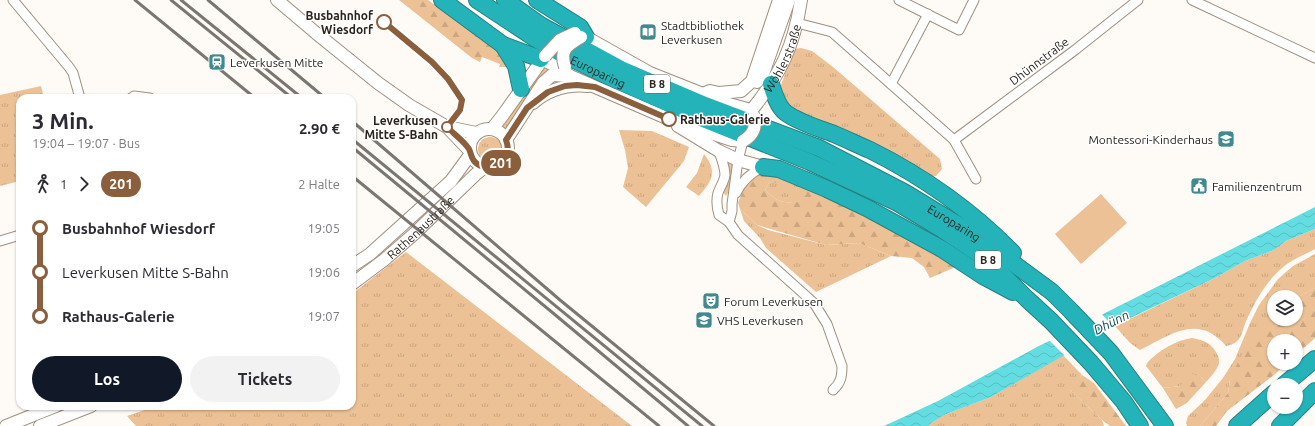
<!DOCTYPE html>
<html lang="de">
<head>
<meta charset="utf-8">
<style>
  body { margin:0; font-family:Ubuntu,sans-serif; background:#f2f2f3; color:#2b2b33; height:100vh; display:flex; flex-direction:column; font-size:15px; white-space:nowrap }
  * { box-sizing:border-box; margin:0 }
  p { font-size:13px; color:#7c7c81 }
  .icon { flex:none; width:22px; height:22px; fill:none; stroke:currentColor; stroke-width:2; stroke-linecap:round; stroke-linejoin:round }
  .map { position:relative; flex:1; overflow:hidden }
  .side { position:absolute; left:16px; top:94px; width:340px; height:316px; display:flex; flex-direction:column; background:#fff; border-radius:12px; box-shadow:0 1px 3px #0004 }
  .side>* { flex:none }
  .badge { padding:0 8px; border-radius:13px; font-size:14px; line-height:26px }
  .fabs { position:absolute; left:1267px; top:290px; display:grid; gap:8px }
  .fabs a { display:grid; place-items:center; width:36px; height:36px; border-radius:50%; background:#fff; box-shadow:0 1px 3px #0004; font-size:20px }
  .map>.badge { position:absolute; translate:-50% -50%; box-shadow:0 0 0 2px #fff }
  .legs { display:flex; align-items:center; gap:6px; height:44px; padding:0 16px; font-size:13px }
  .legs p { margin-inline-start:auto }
  .headline { display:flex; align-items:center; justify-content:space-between; height:68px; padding:0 16px }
  h1 { font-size:22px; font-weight:600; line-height:30px }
  .action { display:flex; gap:8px; margin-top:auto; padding:8px 16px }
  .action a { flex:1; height:46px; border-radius:24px; background:#111827; color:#fff; font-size:16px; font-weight:600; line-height:46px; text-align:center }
  .action a+a { background:#f2f2f3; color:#2b2b33 }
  ul { padding:0 16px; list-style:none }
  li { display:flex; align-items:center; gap:14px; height:44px; font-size:15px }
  li i { display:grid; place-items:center; width:6px; height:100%; margin:0 5px; background:currentColor }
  li i::after { content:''; width:10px; height:10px; margin:-5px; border:3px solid; border-radius:50%; background:#fff }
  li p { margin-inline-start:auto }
  li:first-child i { background:linear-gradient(#0000 50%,currentColor 0) }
  li:last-child i { background:linear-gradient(currentColor 50%,#0000 0) }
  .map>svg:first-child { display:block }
</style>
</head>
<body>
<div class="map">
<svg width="1315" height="426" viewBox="0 0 1315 426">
  <defs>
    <pattern id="grass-tufts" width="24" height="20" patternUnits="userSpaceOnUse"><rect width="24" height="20" fill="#ecc195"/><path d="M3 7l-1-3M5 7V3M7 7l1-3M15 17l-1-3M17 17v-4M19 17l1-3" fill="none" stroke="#cba680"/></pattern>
    <pattern id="forest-firs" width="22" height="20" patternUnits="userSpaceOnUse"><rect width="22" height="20" fill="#ecc195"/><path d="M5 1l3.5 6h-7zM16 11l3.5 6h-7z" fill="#cba680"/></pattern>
    <pattern id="water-waves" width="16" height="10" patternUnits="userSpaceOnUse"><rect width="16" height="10" fill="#63dde1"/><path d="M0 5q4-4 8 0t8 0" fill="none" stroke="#56bec1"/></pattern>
  </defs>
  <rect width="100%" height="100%" fill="#fefbf7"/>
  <!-- grass -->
  <g fill="url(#grass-tufts)">
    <path d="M801,48l11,3 21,16 107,92 2,10 -6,7 -5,1 -142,-69 -7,-11 -1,-12 13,-36z"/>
    <path d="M541,65l11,4 -46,61 -5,-3z"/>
    <path d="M41,86l3,12h-24v83l-20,5v-91z"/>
    <path d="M619,130l33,1 37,16 -5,14 -38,46 -23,-20 5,-19 -3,-18z"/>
    <circle cx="490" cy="149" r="12"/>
    <path d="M704,154c14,18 8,27 -5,42l-13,-9 11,-14z"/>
    <path d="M727,161l7,2 -3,25 -5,8 -2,-3 4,-12z"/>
    <path d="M787,179l8,3 5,19c-18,3 -22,1 -35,-11l5,-9z"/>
    <path d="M740,209l17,16 11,5 58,15 33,-2 32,13 -75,36 -50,-44 -6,-10 -16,-17z"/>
    <path d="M1315,229v20c-11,6 -25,11 -34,20 -14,12 -25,31 -33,48 -7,13 -4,26 -22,29 -28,-33 -56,-11 -86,4l-10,-7 -15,-17 100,-48 30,-17 29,-11 12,-9z"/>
    <path d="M406,252l226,174h-496l-9,-10 29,-10h196v-112z"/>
    <path d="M1315,254v34l-19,10v-1h-22v22h8l-15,12 -37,49 -2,13 -28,33h-13l-1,-3 2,-7 17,-16 18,-22 12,-19 15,-36 9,-18 19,-26 15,-13z"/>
    <path d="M1192,338c11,2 18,4 24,14 2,4 4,7 3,12 -3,7 -8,13 -13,18l-5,-5 -21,9 -17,2 -17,-22 1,-3c11,-12 29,-23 45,-25z"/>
    <path d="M1063,355l19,20 -12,15 32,30 2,6h-177l17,-11 47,-18z"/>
  </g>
  <!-- forest -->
  <g fill="url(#forest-firs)">
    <path d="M399,0h29l68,49 15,18h-12l1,-3 -18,-7 -2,5 -8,-4z"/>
    <path d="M764,173l23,6 -2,7 -15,-5 -5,9c13,12 17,14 34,11l-4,-19 55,25 108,59 -28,12 -6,-11 -12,-9 -21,-2 -32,-13 -33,2 -69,-20 -17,-16 -2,-6c6,-15 10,-24 26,-30z"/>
    <path d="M1315,288v50l-19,17v-14h-22v22h13l-13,12 -47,36 -11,15h-16l28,-33 2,-13 9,-20 10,-16 33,-25h14v-21z"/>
    <path d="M1190,373l11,4 5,5 -19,21 -11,6 -13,-21 17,-2z"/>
    <path d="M1082,375l12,8 32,43h-16l-8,-6 -33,-31z"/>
  </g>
  <!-- pitch -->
  <path fill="#ecc195" d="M1101,194l26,29 -46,41 -26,-30z"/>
  <!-- water -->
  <path fill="url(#water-waves)" d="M1315,207v22l-29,12 -12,9 -29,11 -30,17 -91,43 -133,76 -47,18 -17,11h-43l54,-25 97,-53 82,-41z"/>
  <!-- pier -->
  <path fill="#fefbf7" d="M1101,313l14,16 -50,27 -17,-17z"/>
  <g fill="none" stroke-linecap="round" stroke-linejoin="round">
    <!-- street casing -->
    <g stroke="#a08f7e" stroke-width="11">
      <g id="street">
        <path d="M13,0l56,67 4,6 7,25"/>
        <path d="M899,0l60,30 15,-30"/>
        <path d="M1192,0l123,58"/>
        <path d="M797,23l35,9 59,52 63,56 22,39"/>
        <path d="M891,84l37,-70"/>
        <path d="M131,98l3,-2 16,2"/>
        <path d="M954,140l121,-90 63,-50"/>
        <path d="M719,151c2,7 6,16 6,24 -1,7 -5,12 -7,18 -2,7 -1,15 1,22l10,7 9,13 76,68 13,21 15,42c0,10 -1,17 -9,24"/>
        <path d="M736,193c6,-12 14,-20 27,-26"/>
        <path d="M729,222l3,-11v-7l6,-44 5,-19"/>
        <path d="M0,241l20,-6"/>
      </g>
    </g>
    <!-- secondary casing -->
    <g stroke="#a08f7e" stroke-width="14">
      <g id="secondary">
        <path d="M277,0l39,33 62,50 31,22 38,22 22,23"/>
        <path d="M578,34l8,3 64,36 53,21 4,4 40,11 4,2 3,6"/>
        <path d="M541,59l13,6 16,11 99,43 63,21 11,1"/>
        <path d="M757,82l6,-8 26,-74"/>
        <path d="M703,94l7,-3 9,2 22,-2 11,-10 27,-81"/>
        <path d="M533,103c16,-14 34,-19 55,-17"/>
        <path id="s1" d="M751,111c29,-36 43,-64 50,-111"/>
        <path d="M678,126l41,25 19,9 25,7"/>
        <path d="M447,127l29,6"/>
        <circle cx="489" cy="148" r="19"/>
        <path d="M492,129l11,-14 42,-59"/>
        <path d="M506,140l37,-57 9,-8 18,1"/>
        <path d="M352,266l18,-12 81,-73 19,-26"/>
        <path id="s2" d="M352,284l32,-24 30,-26 62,-60 9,-7"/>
        <path d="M6,426l50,-20"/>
        <path d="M40,426l51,-20"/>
      </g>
    </g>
    <!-- highway casing -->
    <g stroke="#268182" stroke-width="18">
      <g id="highway">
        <path d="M442,0l61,45 38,14"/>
        <path id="s3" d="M477,0l59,39 26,15 54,26 85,38 109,44 86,40 47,28 45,30 39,39 24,22 40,42 33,39 16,24"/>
        <path id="s4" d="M505,0l37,26 79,43 84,36 114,43 85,44 71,43 77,57 19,19 40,42 54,73"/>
        <path d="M537,0l43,27 6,10"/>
        <path d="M503,45l13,21 5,23"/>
        <path d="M771,84c3,10 7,23 15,29 14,10 32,15 48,21 12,5 24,11 36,16 52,26 102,61 143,103"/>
        <path d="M763,167l16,2 48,20 40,19 75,41 41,27 30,16"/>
        <path d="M1284,385l31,-26"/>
        <path d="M1237,426l37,-33"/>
        <path d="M1280,426l35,-35"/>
      </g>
    </g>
    <!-- street -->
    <use href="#street" stroke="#fff" stroke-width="9"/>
    <!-- secondary -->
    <use href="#secondary" stroke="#fff" stroke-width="12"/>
    <!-- highway -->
    <use href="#highway" stroke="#23b3b8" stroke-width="16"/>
    <!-- rail -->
    <g stroke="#7b7670" stroke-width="3">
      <path d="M135,0l120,98"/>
      <path d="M171,0l121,98"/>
      <path d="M181,0l121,98"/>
      <path d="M208,0l117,98"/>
      <path d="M352,121l208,179 154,126"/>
      <path d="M352,139l350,287"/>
      <path d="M352,147l201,166 135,113"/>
      <path d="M352,176l307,250"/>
    </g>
    <!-- secondary-bridge casing -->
    <g stroke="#a08f7e" stroke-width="14" stroke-linecap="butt">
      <g id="secondary-bridge">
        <path d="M545,56l15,-16 15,-7"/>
        <path d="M565,67c-6,-18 3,-22 16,-30"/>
        <path d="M743,141c9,-5 14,-13 11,-24"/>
      </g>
    </g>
    <!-- secondary-bridge -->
    <use href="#secondary-bridge" stroke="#fff" stroke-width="12"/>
  </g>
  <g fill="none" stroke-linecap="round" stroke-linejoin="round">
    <!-- line-1 casing -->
    <g stroke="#fff" stroke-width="9">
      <path id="line-1" d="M384,22l48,40 16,17 14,21 -2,10 -13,17c7,7 17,14 22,22 2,4 2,8 5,12 7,8 20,9 27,2 8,-7 8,-15 5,-23l21,-32 21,-16 17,-6 12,-1 18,2 74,32"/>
    </g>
    <!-- line-1 -->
    <use href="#line-1" stroke="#8b5e3c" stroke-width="6"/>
  </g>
  <!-- icons -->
  <defs>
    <g id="library-square" transform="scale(0.9)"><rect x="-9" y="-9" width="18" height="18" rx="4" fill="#41898c" stroke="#fff"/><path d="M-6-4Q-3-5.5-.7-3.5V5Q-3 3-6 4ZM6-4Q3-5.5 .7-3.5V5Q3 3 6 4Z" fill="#fff"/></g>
    <g id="station-square" transform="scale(0.9)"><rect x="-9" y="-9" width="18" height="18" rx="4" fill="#41898c" stroke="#fff"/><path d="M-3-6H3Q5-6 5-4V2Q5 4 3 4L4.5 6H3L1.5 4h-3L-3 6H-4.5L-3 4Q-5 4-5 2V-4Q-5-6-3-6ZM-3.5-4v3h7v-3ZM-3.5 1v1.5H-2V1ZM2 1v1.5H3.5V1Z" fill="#fff"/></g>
    <g id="school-square" transform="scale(0.9)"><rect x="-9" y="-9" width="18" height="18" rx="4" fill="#41898c" stroke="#fff"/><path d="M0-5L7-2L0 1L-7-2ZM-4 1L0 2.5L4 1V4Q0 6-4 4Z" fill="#fff"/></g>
    <g id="civic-square" transform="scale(0.9)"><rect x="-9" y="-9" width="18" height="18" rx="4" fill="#41898c" stroke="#fff"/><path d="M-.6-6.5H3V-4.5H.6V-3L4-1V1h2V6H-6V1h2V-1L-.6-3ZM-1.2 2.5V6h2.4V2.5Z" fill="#fff"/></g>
    <g id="theatre-square" transform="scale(0.9)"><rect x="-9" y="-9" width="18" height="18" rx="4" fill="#41898c" stroke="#fff"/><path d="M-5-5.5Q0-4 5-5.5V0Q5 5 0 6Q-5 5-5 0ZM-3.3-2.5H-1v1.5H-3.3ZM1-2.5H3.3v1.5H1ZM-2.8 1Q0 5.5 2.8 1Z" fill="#fff"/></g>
  </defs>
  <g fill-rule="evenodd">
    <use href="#library-square" x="648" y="32"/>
    <use href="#station-square" x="217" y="62"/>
    <use href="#school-square" x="1226" y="139"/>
    <use href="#civic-square" x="1199" y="186"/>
    <use href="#theatre-square" x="711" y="301"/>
    <use href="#school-square" x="704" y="320"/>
  </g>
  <!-- markers -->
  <g fill="#fff" stroke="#8b5e3c" stroke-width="2">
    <circle cx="384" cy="22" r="7"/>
    <circle cx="669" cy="119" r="7"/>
    <circle cx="447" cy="127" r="5"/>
  </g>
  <g text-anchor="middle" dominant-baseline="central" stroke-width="3" stroke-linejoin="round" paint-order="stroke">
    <!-- shield labels -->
    <g fill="#fff" stroke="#6b6661" stroke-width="1">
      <rect x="644" y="75" width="26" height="18" rx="3"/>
      <rect x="975" y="251" width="26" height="18" rx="3"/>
    </g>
    <g font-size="11" font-weight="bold" fill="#2b241d">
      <text x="657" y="84">B 8</text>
      <text x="988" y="260">B 8</text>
    </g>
    <!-- stop labels -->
    <g font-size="12" font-weight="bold" fill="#2b241d" stroke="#fff" text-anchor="end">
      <text x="373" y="15">Busbahnhof<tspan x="373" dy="14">Wiesdorf</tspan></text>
      <text x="680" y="119" text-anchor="start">Rathaus-Galerie</text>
      <text x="438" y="120">Leverkusen<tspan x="438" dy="14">Mitte S-Bahn</tspan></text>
    </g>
    <!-- poi labels -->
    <g font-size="12" fill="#2b241d" stroke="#fff" text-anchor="start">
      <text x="661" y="25">Stadtbibliothek<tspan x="661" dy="14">Leverkusen</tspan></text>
      <text x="230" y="62">Leverkusen Mitte</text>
      <text x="1213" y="139" text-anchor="end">Montessori-Kinderhaus</text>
      <text x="1212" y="186">Familienzentrum</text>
      <text x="724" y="301">Forum Leverkusen</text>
      <text x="717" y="320">VHS Leverkusen</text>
    </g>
    <!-- street labels -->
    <g font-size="12" fill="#2b241d" stroke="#fff">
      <text stroke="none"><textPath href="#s1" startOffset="62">Wöhlerstraße</textPath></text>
      <text transform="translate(1039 61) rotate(-37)">Dhünnstraße</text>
      <text stroke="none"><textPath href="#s3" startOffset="141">Europaring</textPath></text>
      <text stroke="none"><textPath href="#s4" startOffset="503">Europaring</textPath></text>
      <text stroke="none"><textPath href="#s2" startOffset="89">Rathenaustraße</textPath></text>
    </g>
    <!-- water labels -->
    <g font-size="13" font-style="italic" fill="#0d4547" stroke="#fff">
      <text transform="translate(1111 322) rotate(-27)">Dhünn</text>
    </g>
  </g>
</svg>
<div class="fabs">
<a><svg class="icon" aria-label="layers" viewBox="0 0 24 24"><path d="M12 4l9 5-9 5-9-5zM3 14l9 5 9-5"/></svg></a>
<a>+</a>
<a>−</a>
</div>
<b class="badge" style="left:501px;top:163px;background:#8b5e3c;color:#fff">201</b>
<section class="side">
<div class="headline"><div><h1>3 Min.</h1><p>19:04 – 19:07 · Bus</p></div><b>2.90 €</b></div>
<div class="legs"><svg class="icon" aria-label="walk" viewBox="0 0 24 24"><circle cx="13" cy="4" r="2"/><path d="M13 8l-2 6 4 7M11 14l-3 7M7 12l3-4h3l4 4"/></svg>1<svg class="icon" aria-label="forward" viewBox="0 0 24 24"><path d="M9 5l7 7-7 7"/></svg><b class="badge" style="background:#8b5e3c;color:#fff">201</b><p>2 Halte</p></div>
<ul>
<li><i style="color:#8b5e3c"></i><b>Busbahnhof Wiesdorf</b><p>19:05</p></li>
<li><i style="color:#8b5e3c"></i><span>Leverkusen Mitte S-Bahn</span><p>19:06</p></li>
<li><i style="color:#8b5e3c"></i><b>Rathaus-Galerie</b><p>19:07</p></li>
</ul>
<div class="action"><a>Los</a><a>Tickets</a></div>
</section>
</div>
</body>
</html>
